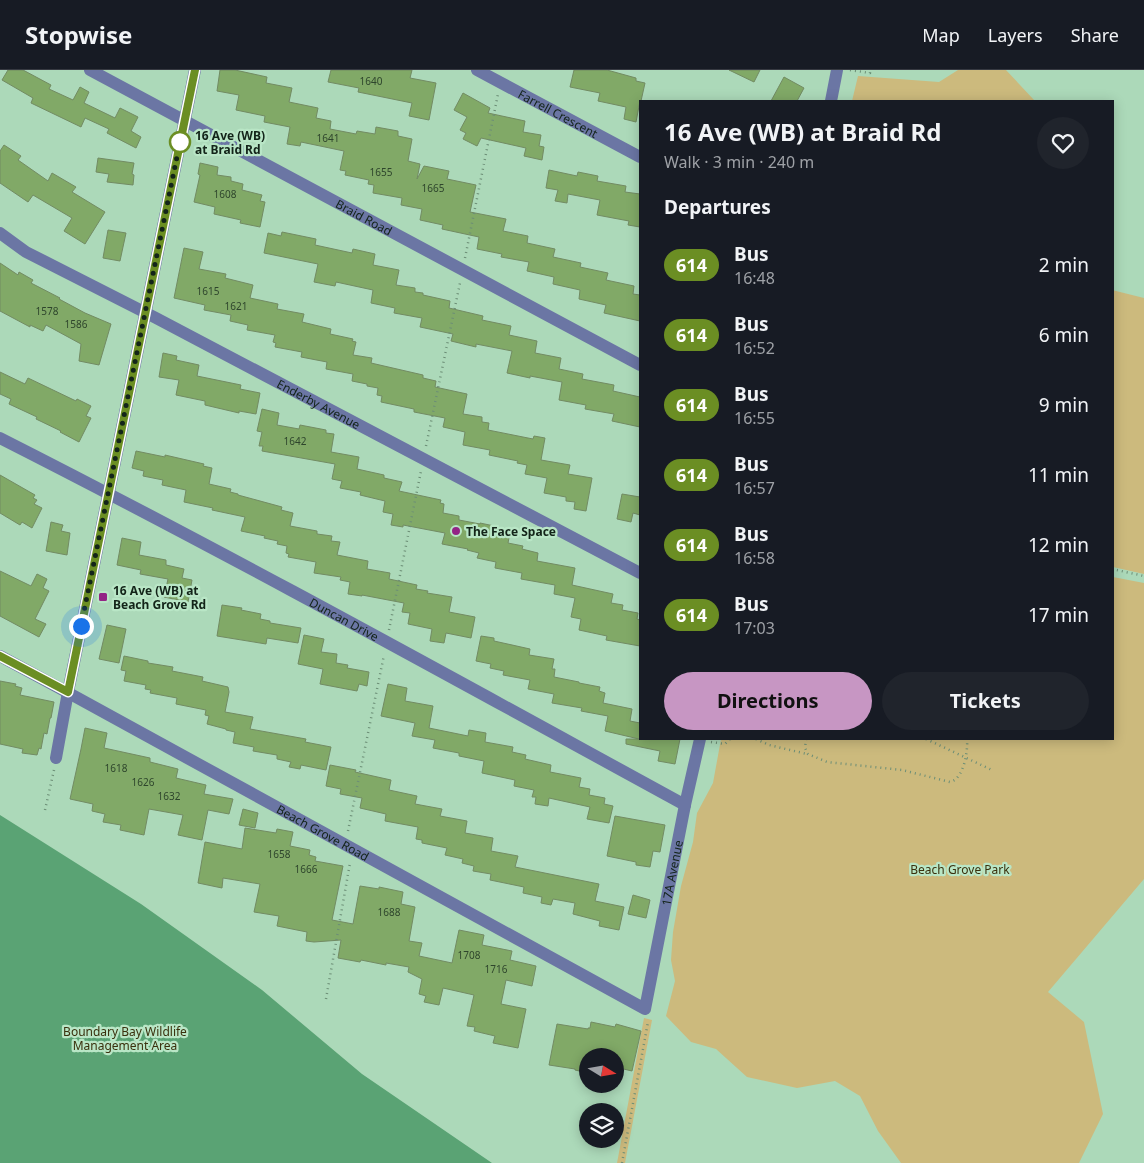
<!DOCTYPE html>
<html lang="en">
<head>
<meta charset="utf-8">
<style>
  body { margin:0; font-family:"Noto Sans",sans-serif; background:#20242c; color:#f1f3f6; height:100vh; display:flex; flex-direction:column; font-size:19px; white-space:nowrap }
  * { box-sizing:border-box; margin:0 }
  p { font-size:16px; color:#9ea1a6 }
  .icon { flex:none; width:28px; height:28px; fill:none; stroke:currentColor; stroke-width:2; stroke-linecap:round; stroke-linejoin:round }
  .map { position:relative; flex:1; overflow:hidden }
  .panel { position:absolute; left:639px; top:30px; width:475px; height:640px; display:flex; flex-direction:column; background:#171b24; border-radius:0px; box-shadow:0 2px 12px #0003 }
  .panel>* { flex:none }
  .badge { padding:0 10px; border-radius:16px; font-size:18px; line-height:32px }
  .needle { width:32px; rotate:101deg }
  .fabs { position:absolute; left:579px; top:978px; display:grid; gap:10px }
  .fabs a { display:grid; place-items:center; width:45px; height:45px; border-radius:50%; background:#171b24; box-shadow:0 2px 12px #0003; font-size:25px }
  .you { position:absolute; width:25px; height:25px; margin:-12px; border:4px solid #fff; border-radius:50%; background:#1a73e8; box-shadow:0 0 0 8px #1a73e833 }
  .map>.badge { position:absolute; translate:-50% -50%; box-shadow:0 0 0 2px #fff }
  h2 { padding:0 25px; font-size:19px; line-height:45px }
  .round { display:grid; place-items:center; flex:none; width:52px; height:52px; border-radius:26px; background:#20242c }
  .summary { display:flex; align-items:center; justify-content:space-between; height:85px; padding:0 25px }
  h1 { font-size:24px; font-weight:700; line-height:38px }
  .button { display:flex; gap:10px; margin-top:auto; padding:10px 25px }
  .button a { flex:1; height:58px; border-radius:30px; background:#c796c3; color:#111; font-size:20px; font-weight:700; line-height:58px; text-align:center }
  .button a+a { background:#20242c; color:#f1f3f6 }
  ul { padding:0; list-style:none }
  li { display:flex; align-items:center; gap:15px; height:70px; padding:0 25px }
  li div { flex:1 }
  li b { display:block; font-size:19px }
  li em { font-style:normal }
  li .badge { min-width:55px; font-weight:700; text-align:center }
  header { display:flex; align-items:center; gap:30px; box-sizing:border-box; height:70px; padding:0 25px; background:#171b24; border-bottom:1px solid #363941 }
  header strong { font-size:24px }
  nav { display:flex; gap:28px; margin-inline-start:auto; font-size:18px }
  .map>svg:first-child { display:block }
</style>
</head>
<body>
<header>
<strong>Stopwise</strong>
<nav><a>Map</a><a>Layers</a><a>Share</a></nav>
</header>
<div class="map">
<svg width="1144" height="1093" viewBox="0 0 1144 1093">
  <rect width="100%" height="100%" fill="#acd9b9"/>
  <!-- green -->
  <g fill="#ccba7d">
    <path d="M958,0h48l29,31h-183l6,-25 81,6z"/>
    <path d="M1112,220l32,8v276l-31,-7z"/>
    <path d="M1113,507l31,6v296l-96,113 36,30 19,92 -24,49h-178l-23,-32 -18,-35 -25,-15 -38,7 -50,-11 -31,-28 -25,-7 -25,-26 9,-35 -4,-21 2,-28 8,-46 12,-44 4,-29 16,-30 8,-44h391z"/>
    <path d="M644,948l8,2 -27,143h-8z"/>
  </g>
  <!-- water -->
  <path fill="#5aa374" d="M0,745l141,89 121,86 100,84 130,89h-492z"/>
  <!-- building -->
  <g fill="#81a967" stroke="#728b63">
    <path d="M8,0h15l28,15 -2,4 24,11 7,-13 9,5 -5,11 31,15 5,-10 18,9 -7,14 10,6 -5,11 -29,-15 2,-4 -24,-11 -4,9 -50,-24 2,-5 -31,-18z"/>
    <path d="M220,0h15l32,7 -1,6 26,5 -3,14 29,6 -2,10 15,3 -1,8 26,5 1,-3 18,3 1,-7 22,4v5l14,3 -4,22 12,3 -3,15 7,-13 25,5 -2,8 29,6 -6,27 36,7 -3,12 25,5 -1,7 28,6 -2,8 28,6 -1,4 28,6 -2,7 28,6 -1,8 7,1v26l-36,-8 2,-8 -27,-6 1,-9 -27,-6 1,-7 -27,-6 2,-9 -28,-5 1,-3 -25,-5 2,-12 -37,-8 1,-4 -23,-5 2,-11 -21,-4 1,-7 -29,-5 1,-8 -6,-1 1,-4 -24,-5 1,-4 -6,-1 4,-19 -43,-9 -1,4 -13,-2 3,-17 -26,-5 1,-6 -29,-6 3,-15 -22,-4z"/>
    <path d="M331,0h81l-2,8 26,5 -7,37 -20,-4 3,-13 -54,-11 1,-4 -31,-6z"/>
    <path d="M574,0h33l29,8v3l9,2 -4,18h-1l-4,21 -12,-3 2,-12 -28,-6 2,-8 -30,-6z"/>
    <path d="M729,0h31l-6,12z"/>
    <path d="M784,7l20,11 -7,13h-26z"/>
    <path d="M463,23l27,15 -2,5 37,8 -2,11 18,3 -2,11 5,1 -2,13 -18,-4 2,-8 -45,-10 -4,8 -14,-7 3,-6 -6,-3 7,-13 -13,-7z"/>
    <path d="M4,75l17,11 -3,4 30,21 4,-8 24,14 -4,5 33,20 -20,32 -21,-13 8,-13 -39,-23 -5,7 -28,-19v-32z"/>
    <path d="M98,88l36,5 -2,11 2,1 -1,10 -26,-3 2,-8 -13,-2z"/>
    <path d="M200,93l18,4 -1,8 14,2v4l12,3 -1,6 20,5 -2,6 5,1 -5,25 -20,-4 1,-3 -27,-6 1,-7 -21,-5 6,-27 -2,-1z"/>
    <path d="M549,100l28,6 1,-4 20,4 -1,5 29,5 -1,6 15,2v33l-12,-2 1,-4 -32,-6 3,-15 -32,-6 -1,9 -12,-2 3,-11 -12,-2z"/>
    <path d="M108,160l18,3 -6,28 -17,-3z"/>
    <path d="M282,162l34,7 -1,6 37,8 1,-4 22,5 -2,11 26,5 -3,15 19,3v4l8,1v2l27,6 -1,7 34,8 -1,4 29,6 -2,9 28,6 -2,12 26,5 -2,11 24,5 -1,5 32,6 -1,6 27,6v30l-28,-6 2,-7 -29,-5 1,-4 -27,-5 3,-18 -32,-6v2l-23,-5 5,-22 -36,-7v3l-25,-6 2,-7 -33,-7 2,-9 -28,-5 1,-5 -24,-5 2,-13 -37,-8 -1,4 -21,-4 4,-18 -54,-11 4,-20 13,3z"/>
    <path d="M184,178l19,4 -4,17 27,5 -1,4 28,7 -3,13 28,6 -1,5 27,5 -2,8 29,7 -1,5 23,5 -1,2 4,1 -3,13 19,3 -1,5 52,12v3l13,3 -1,6 32,7 -4,20 19,3v5l7,1 -1,7 45,9 1,-3 11,2 -4,22 29,5 -2,9 24,4 -6,33 -12,-2 1,-7 -9,-1v-4l-22,-4 3,-15 -22,-4 2,-9 -10,-2 1,-2 -29,-6 1,-5 -27,-5 2,-13 -22,-5 2,-9 -31,-6v-3l-33,-7 1,-6 -5,-1 1,-7 -11,-2v-2l-15,-3 1,-7 -27,-5 1,-7 -26,-5 1,-5 -27,-5 1,-4 -3,-1 2,-7 -28,-5 1,-5 -18,-4 1,-6 -27,-5 1,-5 -31,-7z"/>
    <path d="M0,193l18,12 1,-3 14,8 -2,3 29,15 -1,1 26,14 26,11 -12,41 -20,-4 2,-17 -35,-19 -3,6 -13,-6v2l-30,-16z"/>
    <path d="M163,283l14,3 -1,4 23,5 -2,11 44,9 -1,4 20,4 -4,21 -17,-3v2l-34,-8v-4l-29,-6 3,-15 -20,-3z"/>
    <path d="M0,302l25,12 3,-6 48,23 1,-2 14,7 -5,10 5,2 -12,24 -19,-10 1,-1 -25,-12 1,-2 -28,-13 2,-5 -11,-5z"/>
    <path d="M262,339l17,4 -2,12 22,4 1,-4 26,5v3l8,1 -3,18 28,5 -2,12 27,6v3l18,4 -3,9 42,9 -1,3 4,1 -1,9 16,3v4l21,4v-1l19,4 -2,9 12,2 -1,5 15,3 -1,3 16,4 -1,8 38,7 -3,17 41,9 -2,9 12,2 -1,5 16,3 -1,6 3,1v26l-34,-6 1,-4 -28,-6 2,-11 -10,-2 4,-19 -21,-4 1,-9 -34,-6 1,-6 -27,-5 1,-6 -19,-4 2,-5 -12,-3 1,-1 -26,-5 3,-11 -42,-8v2l-12,-2 2,-11 -10,-2 2,-11 -25,-6 1,-3 -21,-4 2,-7 -10,-2 3,-15 -73,-13 1,-5h-4l3,-14 -5,-1z"/>
    <path d="M136,381l29,6v-2l39,9 -1,2 9,2 -3,16 22,5 -1,3 8,2v1l44,12 -1,3 12,3 -3,13 27,5v3l15,2 -1,5 9,1 -3,13 31,6 -1,8 23,4 -1,6 28,6 -1,4 12,2 -1,2 25,4 -3,15 26,5 -4,21 -25,-5 -2,10 -14,-2 2,-12 -24,-5 2,-11 -8,-1 2,-9 -42,-8v1l-14,-2 2,-12 -10,-2 1,-3 -27,-4 2,-11 -28,-5 1,-3 -3,-1 1,-7 -10,-2 1,-3 -14,-3 1,-2 -24,-5 4,-14 -33,-7 1,-2 -29,-6 2,-12 -24,-5 1,-5 -20,-4 1,-5 -12,-3z"/>
    <path d="M0,405l35,20 -2,3 4,2 -3,4 8,4 -10,20 -10,-6 -2,3 -20,-12z"/>
    <path d="M622,424l18,3v18l-7,-2 -2,9 -14,-3z"/>
    <path d="M51,452l12,3 -2,6 9,2 -3,22 -21,-4z"/>
    <path d="M122,468l19,4 -2,13 27,5v5l18,4 -2,9 10,2 -4,22 -24,-5 4,-18 -28,-5 1,-4 -24,-5z"/>
    <path d="M0,501l31,15 6,-12 10,5 -4,9 6,3 -14,28 11,5 -7,13 -39,-21z"/>
    <path d="M222,535l20,3 -1,2 20,4 -1,5 10,2v2l31,5 -3,15 -31,-5 -1,6 -49,-8z"/>
    <path d="M107,555l19,4 -7,34 -20,-4z"/>
    <path d="M304,565l20,4 -3,13 16,2 -1,9 12,2 -1,3 22,4 -2,14 -8,-2 -2,7 -37,-7 3,-15 -25,-5z"/>
    <path d="M481,566l13,2v3l36,8 -1,6 25,4 -2,10h3l-1,8 25,5v1l21,4 -1,4 6,2 -2,10 29,6 -2,12 10,2v16h40l-5,25 -17,-3 2,-10 -34,-7v-5h13l-34,-8 3,-15 -27,-5 1,-3 -30,-5 2,-9 -26,-5 2,-9 -27,-5 1,-4 -14,-3 1,-4 -15,-3z"/>
    <path d="M124,586l24,5v2l25,4 -1,4 31,6 -1,4 26,6 1,5 -4,20 28,5 -3,12 56,10 -1,3 26,5 -5,23 -25,-5 -1,4 -11,-2 2,-5 -14,-3v-4l-24,-4 1,-4 -21,-4 2,-11 -9,-2v-1l-19,-5 2,-8 -4,-1 1,-5 -30,-6 1,-6 -27,-5 1,-3 -6,-1 1,-4 -22,-4 2,-10 -5,-1z"/>
    <path d="M0,611l16,3 -1,2 7,2 -2,7 34,7 -3,16h-1l-3,16 -3,-1 -3,16 -2,-1 -2,7 -15,-2 1,-4 -23,-5z"/>
    <path d="M388,614l19,4 -2,13 28,5 -4,22 39,8 1,-6 17,3 -1,9 28,5 -1,5 14,3 -1,4 26,6 -1,7 31,6 -2,9 11,2 -1,6 16,3 -1,6 9,2 -4,17 -22,-4 3,-12 -41,-9 -1,8 -13,-2 1,-7h-4l2,-7 -20,-4 1,-6 -33,-7 2,-12 -25,-5v-3l-26,-5 2,-8 -23,-4 3,-13 -34,-7z"/>
    <path d="M85,658l22,5 -3,15 46,10v4l28,7 -2,9 30,7 -2,9 29,5 -4,15 -21,-4 -6,30 -24,-5 5,-20 -34,-6 -5,26 -24,-5 1,-5 -18,-3 2,-8 -13,-3 1,-7 -23,-5 11,-50z"/>
    <path d="M330,695l26,5 -1,2 36,8 -2,10 28,6 -2,8 27,5 -2,7 27,5 -2,12 28,5 -2,13 27,5 -3,11 84,17 -4,17 29,6 -5,23 -20,-4 1,-5 -27,-7 2,-11 -22,-4 -2,6 -10,-2 1,-6 -19,-4 1,-6 -34,-7 1,-6 -18,-3 1,-5 -12,-3 1,-4 -18,-4 2,-7 -25,-5v-3l-6,-1 2,-12 -33,-6 1,-7 -26,-6 2,-10 -22,-4 1,-5 -15,-3z"/>
    <path d="M243,739l15,4 -3,15 -16,-3z"/>
    <path d="M615,746l50,9 -5,27 -7,-1 -3,16 -14,-2v-3l-29,-6z"/>
    <path d="M245,758l31,5 1,-4 16,3 -3,14 20,4 -1,5 7,2 -1,4 28,5 -11,54 21,4 7,-38 19,3v-2l24,5 -2,12 14,3 -6,34 13,2 -3,13 33,7 7,-33 25,5 -2,10 30,6 -2,9 26,6 -4,20 -26,-6 -5,24 25,5 -8,39 -25,-5 2,-7 -21,-5 1,-4 -8,-1 7,-31 -31,-7 -4,17 -15,-3 2,-6 -7,-2 3,-15 -14,-7 1,-5 -23,-4v2l-25,-5 -1,2 -22,-4 3,-18 -27,2 -8,-1 1,-9 -30,-6 2,-10 -25,-4 6,-28 -37,-6 -1,10 -24,-5 7,-41 37,7z"/>
    <path d="M633,825l17,5 -4,18 -18,-4z"/>
    <path d="M591,952l24,5 1,-3 25,7 -9,40 -17,-4v-11h-27v17l-13,-3v-1l-26,-4 8,-41 31,5v-1h2z"/>
  </g>
  <g fill="none" stroke-linecap="round" stroke-linejoin="round">
    <!-- path -->
    <g stroke="#6c8e76" stroke-width="2.5" stroke-dasharray="1 4" stroke-linecap="butt">
      <path d="M850,0l20,3v-3"/>
      <path d="M465,188l33,-164"/>
      <path d="M426,376l34,-163"/>
      <path d="M1112,499l32,7"/>
      <path d="M389,560l32,-159"/>
      <path d="M756,669l13,6 38,9"/>
      <path d="M806,669l-1,9 3,6 19,8 75,8 48,12c14,-3 18,-31 17,-43"/>
      <path d="M926,669l66,31"/>
      <path d="M711,672l14,2 5,-5"/>
      <path d="M45,740l9,-40"/>
      <path d="M348,761l36,-176"/>
      <path d="M326,929l24,-136"/>
      <path d="M622,1093l26,-141"/>
    </g>
    <!-- minor -->
    <g stroke="#6b76a4" stroke-width="12">
      <path id="s1" d="M90,0l550,295"/>
      <path id="s2" d="M477,0l163,87"/>
      <path d="M831,31l6,-31"/>
      <path id="s3" d="M0,163l26,19 130,66 484,255"/>
      <path id="s4" d="M0,368c231,117 458,243 685,367"/>
      <path id="s5" d="M0,586l76,41 569,312 40,-204 15,-66"/>
      <path d="M56,688l12,-66 127,-622"/>
    </g>
  </g>
  <g fill="none" stroke-linecap="round" stroke-linejoin="round">
    <!-- line casing -->
    <g stroke="#fff" stroke-width="11">
      <path id="line" d="M0,586l68,36 127,-622"/>
    </g>
    <!-- line -->
    <use href="#line" stroke="#6b8e23" stroke-width="8"/>
    <!-- walk -->
    <path stroke="#132419" stroke-width="5" stroke-dasharray="0 9" d="M81,556l99,-484"/>
  </g>
  <!-- markers -->
  <circle fill="#fff" stroke="#6b8e23" stroke-width="2.5" cx="180" cy="72" r="10"/>
  <g fill="#932485" stroke="#b9e6c6" stroke-width="2">
    <circle cx="456" cy="461" r="5"/>
    <rect x="98" y="522" width="10" height="10" rx="2.5"/>
  </g>
  <g text-anchor="middle" dominant-baseline="central" stroke-width="4.5" stroke-linejoin="round" paint-order="stroke">
    <!-- number labels -->
    <g font-size="10" fill="#2e452c">
      <text x="371" y="11">1640</text>
      <text x="328" y="68">1641</text>
      <text x="381" y="102">1655</text>
      <text x="433" y="118">1665</text>
      <text x="225" y="124">1608</text>
      <text x="208" y="221">1615</text>
      <text x="236" y="236">1621</text>
      <text x="47" y="241">1578</text>
      <text x="76" y="254">1586</text>
      <text x="295" y="371">1642</text>
      <text x="116" y="698">1618</text>
      <text x="143" y="712">1626</text>
      <text x="169" y="726">1632</text>
      <text x="279" y="784">1658</text>
      <text x="306" y="799">1666</text>
      <text x="389" y="842">1688</text>
      <text x="469" y="885">1708</text>
      <text x="496" y="899">1716</text>
    </g>
    <!-- street labels -->
    <g font-size="12" fill="#132419" stroke="#b9e6c6">
      <text stroke="none"><textPath href="#s2" startOffset="92">Farrell Crescent</textPath></text>
      <text stroke="none"><textPath href="#s1" startOffset="311">Braid Road</textPath></text>
      <text stroke="none"><textPath href="#s3" startOffset="362">Enderby Avenue</textPath></text>
      <text stroke="none"><textPath href="#s4" startOffset="389">Duncan Drive</textPath></text>
      <text stroke="none"><textPath href="#s5" startOffset="368">Beach Grove Road</textPath></text>
      <text stroke="none"><textPath href="#s5" startOffset="874">17A Avenue</textPath></text>
    </g>
    <!-- stop labels -->
    <g font-size="12" font-weight="bold" fill="#132419" stroke="#b9e6c6" text-anchor="start">
      <text x="195" y="65">16 Ave (WB)<tspan x="195" dy="14">at Braid Rd</tspan></text>
    </g>
    <!-- poi labels -->
    <g font-size="12" font-weight="bold" fill="#132419" stroke="#b9e6c6" text-anchor="start">
      <text x="466" y="461">The Face Space</text>
      <text x="113" y="520">16 Ave (WB) at<tspan x="113" dy="14">Beach Grove Rd</tspan></text>
    </g>
    <!-- park labels -->
    <g font-size="12" fill="#3a300d" stroke="#b9e6c6">
      <text x="960" y="799">Beach Grove Park</text>
      <text x="125" y="961">Boundary Bay Wildlife<tspan x="125" dy="14">Management Area</tspan></text>
    </g>
  </g>
</svg>
<div class="fabs">
<a><svg class="needle" viewBox="-14 -14 28 28"><path d="M0-13l5 13h-10z" fill="#e53935"/><path d="M0 13l5-13h-10z" fill="#9ea1a6"/></svg></a>
<a><svg class="icon" aria-label="layers" viewBox="0 0 24 24"><path d="M12 4l9 5-9 5-9-5zM3 14l9 5 9-5"/></svg></a>
</div>
<div class="you" style="left:81px;top:556px"></div>
<section class="panel">
<div class="summary"><div><h1>16 Ave (WB) at Braid Rd</h1><p>Walk · 3 min · 240 m</p></div><a class="round"><svg class="icon" aria-label="heart" viewBox="0 0 24 24"><path d="M12 20l-8-8c-3-5 5-10 8-4 3-6 11-1 8 4z"/></svg></a></div>
<h2>Departures</h2>
<ul>
<li><span class="badge" style="background:#6b8e23;color:#fff">614</span><div><b>Bus</b><p>16:48</p></div><em>2 min</em></li>
<li><span class="badge" style="background:#6b8e23;color:#fff">614</span><div><b>Bus</b><p>16:52</p></div><em>6 min</em></li>
<li><span class="badge" style="background:#6b8e23;color:#fff">614</span><div><b>Bus</b><p>16:55</p></div><em>9 min</em></li>
<li><span class="badge" style="background:#6b8e23;color:#fff">614</span><div><b>Bus</b><p>16:57</p></div><em>11 min</em></li>
<li><span class="badge" style="background:#6b8e23;color:#fff">614</span><div><b>Bus</b><p>16:58</p></div><em>12 min</em></li>
<li><span class="badge" style="background:#6b8e23;color:#fff">614</span><div><b>Bus</b><p>17:03</p></div><em>17 min</em></li>
</ul>
<div class="button"><a>Directions</a><a>Tickets</a></div>
</section>
</div>
</body>
</html>
